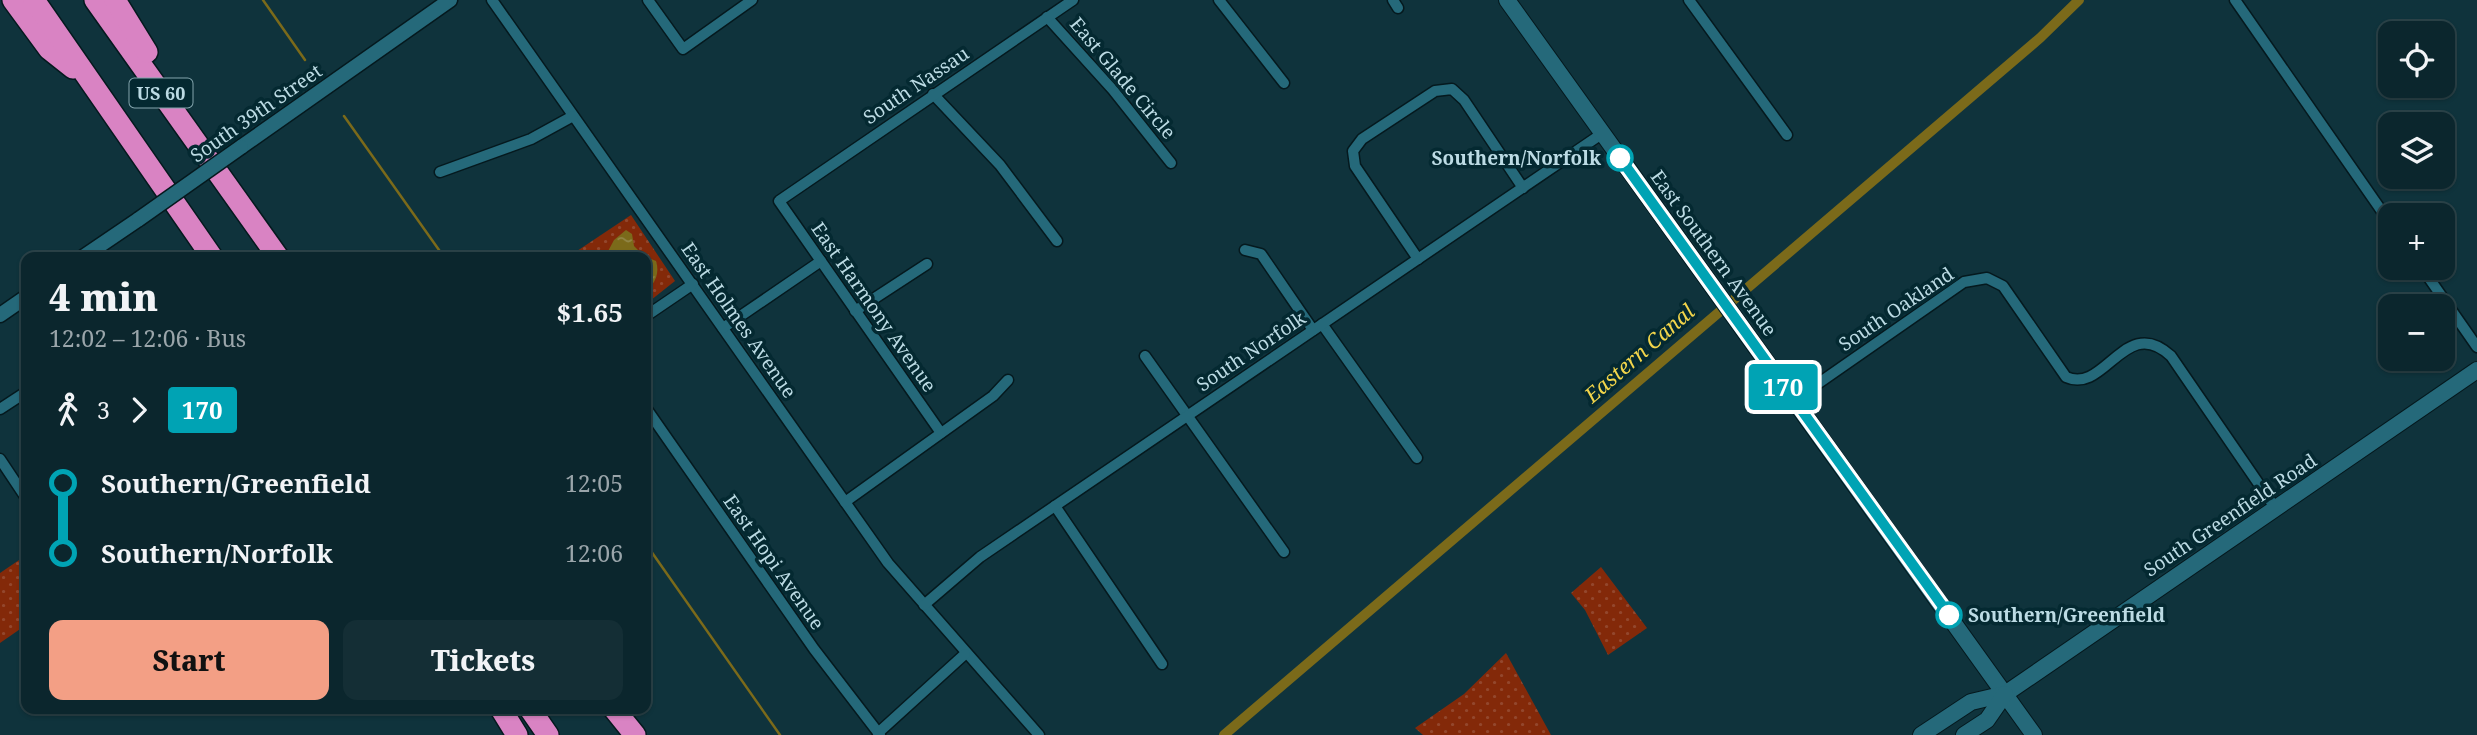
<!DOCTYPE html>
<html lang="en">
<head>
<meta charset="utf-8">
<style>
  body { margin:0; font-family:"Noto Serif",serif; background:#142e35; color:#f1f3f6; height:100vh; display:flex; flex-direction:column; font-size:26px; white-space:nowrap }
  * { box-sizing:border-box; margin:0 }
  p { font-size:23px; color:#9aa5aa }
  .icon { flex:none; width:38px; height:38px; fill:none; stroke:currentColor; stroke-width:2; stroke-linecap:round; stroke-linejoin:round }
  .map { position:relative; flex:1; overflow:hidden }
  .drawer { position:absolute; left:21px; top:252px; width:630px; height:462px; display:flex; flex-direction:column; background:#0b262d; border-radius:14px; box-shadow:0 2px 5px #0004,0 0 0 2px #2b4349 }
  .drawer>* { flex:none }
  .badge { padding:0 14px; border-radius:5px; font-size:24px; line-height:46px }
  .controls { position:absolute; left:2378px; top:21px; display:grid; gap:14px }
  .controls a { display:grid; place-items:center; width:77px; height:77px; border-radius:14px; background:#0b262d; box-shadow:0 2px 5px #0004,0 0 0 2px #2b4349; font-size:35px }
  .map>.badge { position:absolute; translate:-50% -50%; box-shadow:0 0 0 4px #fff }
  .legs { display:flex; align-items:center; gap:10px; height:77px; padding:0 28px; font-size:23px }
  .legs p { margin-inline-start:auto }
  .head { display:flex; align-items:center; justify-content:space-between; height:119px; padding:0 28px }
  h1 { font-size:38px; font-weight:800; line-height:52px }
  .primary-button { display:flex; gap:14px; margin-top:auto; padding:14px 28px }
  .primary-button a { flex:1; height:80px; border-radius:14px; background:#f39f85; color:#111; font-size:28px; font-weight:800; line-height:80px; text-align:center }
  .primary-button a+a { background:#142e35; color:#f1f3f6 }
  ul { padding:0 28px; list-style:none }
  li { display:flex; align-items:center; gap:24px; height:70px; font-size:26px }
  li i { display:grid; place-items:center; width:10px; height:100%; margin:0 9px; background:currentColor }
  li i::after { content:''; width:18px; height:18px; margin:-9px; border:5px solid; border-radius:50%; background:#0b262d }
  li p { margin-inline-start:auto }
  li:first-child i { background:linear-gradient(#0000 50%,currentColor 0) }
  li:last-child i { background:linear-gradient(currentColor 50%,#0000 0) }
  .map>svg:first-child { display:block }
</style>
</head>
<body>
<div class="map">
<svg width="2477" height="735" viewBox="0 0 2477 735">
  <defs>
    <pattern id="park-dots" width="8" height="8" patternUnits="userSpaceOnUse" patternTransform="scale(1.75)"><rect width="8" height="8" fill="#832909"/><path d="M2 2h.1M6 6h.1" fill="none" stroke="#93472d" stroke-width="1.8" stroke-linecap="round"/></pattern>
    <pattern id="water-ripples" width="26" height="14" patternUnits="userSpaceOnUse" patternTransform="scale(1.75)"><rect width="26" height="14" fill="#7b6a1a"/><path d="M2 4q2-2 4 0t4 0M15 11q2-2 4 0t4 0" fill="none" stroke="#918646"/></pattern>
  </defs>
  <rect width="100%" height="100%" fill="#0f333c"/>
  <!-- park -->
  <g fill="url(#park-dots)">
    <path d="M631,215l44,66 -29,23v-47h-78z"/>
    <path d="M25,556l1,69 -26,18v-70z"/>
    <path d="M1601,567l46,61 -39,27 -23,-45 -14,-17z"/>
    <path d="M1506,653l45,82h-128l-8,-7 49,-34z"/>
  </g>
  <!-- water -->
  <g fill="url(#water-ripples)">
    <path d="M626,230l6,4 2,12 11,11h-40l9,-17z"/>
    <path d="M646,257l10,4c4,12 -1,22 -10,31z"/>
  </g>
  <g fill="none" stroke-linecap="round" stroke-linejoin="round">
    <!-- stream -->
    <g stroke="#7b6a1a" stroke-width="2.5">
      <path d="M263,0l42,60"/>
      <path d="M344,116l100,141"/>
      <path d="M646,544l134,191"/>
    </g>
    <!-- canal -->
    <path stroke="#7b6a1a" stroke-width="10" d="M1224,735l816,-697 39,-38"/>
    <!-- minor casing -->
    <g stroke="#05191e" stroke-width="13">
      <g id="minor">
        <path d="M492,0l396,563 151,172"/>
        <path d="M648,0l35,49 69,-49"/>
        <path d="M1219,0l65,83"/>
        <path d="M1393,0l5,8"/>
        <path d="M1689,0l98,135"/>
        <path d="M2235,0l155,223"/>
        <path d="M1047,17l66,73 58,73"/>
        <path d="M933,94l67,71 57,76"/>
        <path d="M440,172l91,-33 42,-23"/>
        <path d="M1245,250l16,4 52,76"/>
        <path d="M1418,259l-63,-93 -2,-15 9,-12 73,-48 17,-2 12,11 59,88"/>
        <path d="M2422,268l55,79"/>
        <path d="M855,311l72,-47"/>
        <path d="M646,316l47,-32"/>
        <path d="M1322,324l95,134"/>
        <path d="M723,328l98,-67"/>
        <path d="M1145,356l139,196"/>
        <path d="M1793,401l171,-119 23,-4 16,8 63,91c39,18 59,-64 105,-21l105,153"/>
        <path d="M646,408l168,241 66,86"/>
        <path d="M0,409l26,-17"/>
        <path d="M941,433l-162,-232 294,-201"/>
        <path d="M0,459l26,39"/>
        <path d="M845,502l148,-106 15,-16"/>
        <path d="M1055,506l107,158"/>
        <path d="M924,605l56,-48 623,-424"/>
        <path d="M878,733l87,-79"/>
      </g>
    </g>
    <!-- tertiary casing -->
    <g stroke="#05191e" stroke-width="17">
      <g id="tertiary">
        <path d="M241,147l209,-147"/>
        <path d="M83,257l56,-38"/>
        <path d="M0,315l26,-18"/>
      </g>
    </g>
    <!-- secondary casing -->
    <g stroke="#05191e" stroke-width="18">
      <g id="secondary">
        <path d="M1507,0l527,735"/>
        <path d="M1921,735l50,-33 34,-8 472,-324"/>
        <path d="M1964,735l23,-15 18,-26"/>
      </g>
    </g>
    <!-- motorway casing -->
    <g stroke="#05191e" stroke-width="24">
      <g id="motorway">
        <path d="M13,0l36,49 24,19"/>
        <path d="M34,0l178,257"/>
        <path d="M95,0l183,257"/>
        <path d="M115,0l32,52"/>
        <path d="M501,709l16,26"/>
        <path d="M530,709l18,26"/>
        <path d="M614,709l21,26"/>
      </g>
    </g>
    <!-- minor -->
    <use href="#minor" stroke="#25697a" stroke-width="10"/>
    <!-- tertiary -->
    <use href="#tertiary" stroke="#25697a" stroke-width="14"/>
    <!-- secondary -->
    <use href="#secondary" stroke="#25697a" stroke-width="16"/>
    <!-- motorway -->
    <use href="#motorway" stroke="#d983c3" stroke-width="21"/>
    <!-- tertiary-bridge casing -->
    <g stroke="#05191e" stroke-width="17" stroke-linecap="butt">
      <path id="tertiary-bridge" d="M139,219l102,-72"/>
    </g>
    <!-- tertiary-bridge -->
    <use href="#tertiary-bridge" stroke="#25697a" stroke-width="14"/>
  </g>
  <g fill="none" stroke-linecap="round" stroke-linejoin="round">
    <!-- line-1 casing -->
    <g stroke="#fff" stroke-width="16">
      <path id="line-1" d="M1620,158l329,457"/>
    </g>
    <!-- line-1 -->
    <use href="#line-1" stroke="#00a3b4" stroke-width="10"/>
  </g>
  <!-- markers -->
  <g fill="#fff" stroke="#00a3b4" stroke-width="3.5">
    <circle cx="1620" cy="158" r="12"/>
    <circle cx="1949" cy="615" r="12"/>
  </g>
  <g text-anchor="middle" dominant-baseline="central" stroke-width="7" stroke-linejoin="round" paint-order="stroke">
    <!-- shield labels -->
    <rect fill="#042931" stroke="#85a6ae" stroke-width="2" x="129.5" y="78.5" width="63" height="29" rx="5"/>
    <g font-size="18" font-weight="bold" fill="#bcdbe4">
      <text x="161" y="93">US 60</text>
    </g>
    <!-- street labels -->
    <g font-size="19" fill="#bcdbe4" stroke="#042931">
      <text transform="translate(1123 78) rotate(50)">East Glade Circle</text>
      <text transform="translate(916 85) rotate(-34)">South Nassau</text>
      <text transform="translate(256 113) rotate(-35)">South 39th Street</text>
      <text transform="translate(1714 253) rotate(54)">East Southern Avenue</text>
      <text transform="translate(874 307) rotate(55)">East Harmony Avenue</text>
      <text transform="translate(1896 309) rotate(-34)">South Oakland</text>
      <text transform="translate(739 320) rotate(55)">East Holmes Avenue</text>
      <text transform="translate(1251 351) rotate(-34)">South Norfolk</text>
      <text transform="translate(2230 515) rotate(-34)">South Greenfield Road</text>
      <text transform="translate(774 562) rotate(55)">East Hopi Avenue</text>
    </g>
    <!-- stop labels -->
    <g font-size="19" font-weight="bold" fill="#bcdbe4" stroke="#042931" text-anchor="end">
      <text x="1601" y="158">Southern/Norfolk</text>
      <text x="1968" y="615" text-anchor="start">Southern/Greenfield</text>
    </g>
    <!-- water labels -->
    <g font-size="21" font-style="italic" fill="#f2d54b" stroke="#042931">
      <text transform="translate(1639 353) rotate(-41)">Eastern Canal</text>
    </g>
  </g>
</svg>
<div class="controls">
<a><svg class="icon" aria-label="locate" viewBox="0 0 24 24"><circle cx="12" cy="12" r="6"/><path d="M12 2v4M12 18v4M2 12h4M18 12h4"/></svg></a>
<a><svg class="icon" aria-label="layers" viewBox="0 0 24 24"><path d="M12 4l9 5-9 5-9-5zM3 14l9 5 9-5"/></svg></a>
<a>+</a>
<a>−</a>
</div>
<b class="badge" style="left:1783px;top:387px;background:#00a3b4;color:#fff">170</b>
<section class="drawer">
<div class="head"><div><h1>4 min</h1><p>12:02 – 12:06 · Bus</p></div><b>$1.65</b></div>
<div class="legs"><svg class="icon" aria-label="walk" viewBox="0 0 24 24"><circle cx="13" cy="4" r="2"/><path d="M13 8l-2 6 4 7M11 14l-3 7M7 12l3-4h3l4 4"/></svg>3<svg class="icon" aria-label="forward" viewBox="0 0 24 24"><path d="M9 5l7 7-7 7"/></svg><b class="badge" style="background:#00a3b4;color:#fff">170</b></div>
<ul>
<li><i style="color:#00a3b4"></i><b>Southern/Greenfield</b><p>12:05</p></li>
<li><i style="color:#00a3b4"></i><b>Southern/Norfolk</b><p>12:06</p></li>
</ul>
<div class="primary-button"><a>Start</a><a>Tickets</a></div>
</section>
</div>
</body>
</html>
